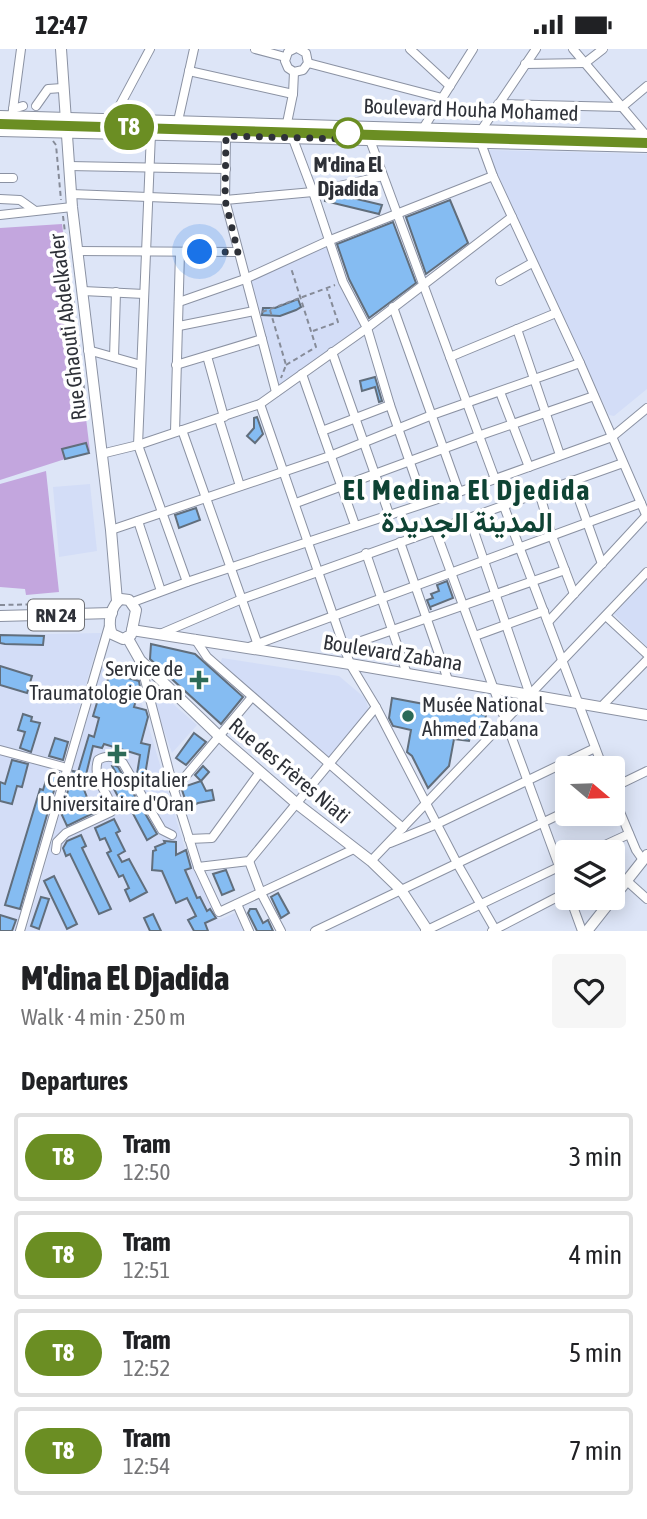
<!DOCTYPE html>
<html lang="en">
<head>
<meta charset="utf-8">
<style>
  body { margin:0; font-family:"Asap Condensed",Vazirmatn,sans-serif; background:#f6f6f6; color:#202124; height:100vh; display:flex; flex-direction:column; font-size:26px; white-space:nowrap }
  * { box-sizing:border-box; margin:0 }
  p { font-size:23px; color:#757577 }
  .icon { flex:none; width:38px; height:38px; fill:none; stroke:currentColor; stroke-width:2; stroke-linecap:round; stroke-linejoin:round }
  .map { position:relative; height:882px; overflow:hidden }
  .drawer { display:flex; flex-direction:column; background:#fff; flex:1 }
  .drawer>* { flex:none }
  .badge { padding:0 14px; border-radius:23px; font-size:24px; line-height:46px }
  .needle { width:46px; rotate:109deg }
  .fabs { position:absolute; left:555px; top:707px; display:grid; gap:14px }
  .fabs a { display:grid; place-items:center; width:70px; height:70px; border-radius:7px; background:#fff; box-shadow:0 4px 18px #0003; font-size:35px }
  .you { position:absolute; width:35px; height:35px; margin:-18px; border:5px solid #fff; border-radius:50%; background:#1a73e8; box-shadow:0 0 0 10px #1a73e833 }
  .map>.badge { position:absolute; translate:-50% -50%; box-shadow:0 0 0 4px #fff }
  h2 { padding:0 21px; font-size:26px; line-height:63px }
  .round { display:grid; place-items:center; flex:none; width:74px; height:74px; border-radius:7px; background:#f6f6f6 }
  .overview { display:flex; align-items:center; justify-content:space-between; height:119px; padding:0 21px }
  h1 { font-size:33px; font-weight:800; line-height:52px }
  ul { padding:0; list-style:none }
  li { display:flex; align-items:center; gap:21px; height:88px; margin:0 14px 10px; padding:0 7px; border:4px solid #e0e0e0; border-radius:7px }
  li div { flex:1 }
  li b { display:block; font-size:26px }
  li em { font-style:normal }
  li .badge { min-width:77px; font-weight:700; text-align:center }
  .status { display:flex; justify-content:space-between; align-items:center; height:49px; padding:0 35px; background:#fff; direction:ltr }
  .status svg { height:19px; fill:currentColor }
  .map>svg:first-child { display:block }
</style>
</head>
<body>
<div class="status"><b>12:47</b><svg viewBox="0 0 49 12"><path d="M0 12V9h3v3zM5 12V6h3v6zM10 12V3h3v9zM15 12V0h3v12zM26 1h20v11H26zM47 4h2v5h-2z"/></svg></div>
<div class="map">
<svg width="647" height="882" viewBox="0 0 647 882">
  <rect width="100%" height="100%" fill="#dde5f7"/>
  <!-- built -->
  <g fill="#d3ddf7">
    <path d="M488,101l159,4v235l-33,27 -5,-1 -122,-262z"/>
    <path d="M328,192l39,87 -91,64 -31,-113z"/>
    <path d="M90,435l7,67 -38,6 -6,-70z"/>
    <path d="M647,530v68l-33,-33z"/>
    <path d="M101,584l-37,126 -6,4 -3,9 5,7 -45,152h-15v-296z"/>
    <path d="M222,609l117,18 26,22 4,12 -40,47 -109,-93z"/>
    <path d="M102,618l31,7 52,175 34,71 16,-7 8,18h-217z"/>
    <path d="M157,641l40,35 -25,28 -21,-59z"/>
  </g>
  <!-- green -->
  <g fill="#c3a6de">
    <path d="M62,175l28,227 -90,29v-252z"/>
    <path d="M46,422l13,121 -33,3 -1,-6 -25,-2v-103z"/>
  </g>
  <!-- building -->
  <g fill="#85bcf2" stroke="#616e7c" stroke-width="2">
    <path d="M336,145l46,11 -3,9 -54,-13 1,-5z"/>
    <path d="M450,151l18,43 -42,31 -20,-57z"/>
    <path d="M393,173l23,61 -47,35 -20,-39 -12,-35z"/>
    <path d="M298,250l3,8 -5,3 -16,6 -18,-1 1,-7h12z"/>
    <path d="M375,328l7,24 -3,1 -4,-15 -13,4 -2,-10z"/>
    <path d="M257,368l6,17 -8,9 -8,-7 7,-8v-10z"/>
    <path d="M86,394l3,10 -24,6 -3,-10z"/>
    <path d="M196,459l4,12 -21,8 -4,-13z"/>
    <path d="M447,532l6,17 -23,9 1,3 -4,-10 6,-2 -2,-4 8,-3 -2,-6z"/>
    <path d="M0,586l44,1 -1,9 -38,-1 -5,-1z"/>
    <path d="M151,595l44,10 48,43 -22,27 -71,-65z"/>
    <path d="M0,617l32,10 -5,17 -27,-8z"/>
    <path d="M110,624l29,8 1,6 -6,20 12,3 2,7 -7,26 9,2 -5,30 7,1 -2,11 -6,-1 -7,-12 3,-19 -36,-11 -2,4 -9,-2 -10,41 7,18 12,-4 2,7 -37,18 -6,-13 20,-10 -15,-5 7,-27 5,1 11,-37 5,2 5,-19 -6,-2 6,-20 3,1z"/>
    <path d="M392,649l32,6 1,-5 27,5 -1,4 35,7 -4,20 -11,-2 -2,8 -15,-2 -5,27 -21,22 -16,-32 -5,-4 4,-22 -18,-4 -4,-8z"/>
    <path d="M23,665l9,3 -1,4 9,2 -9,29 -11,-4 5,-16 -7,-2z"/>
    <path d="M194,684l12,9 -20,23 -10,-7z"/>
    <path d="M55,689l13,4 -5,18 -14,-4z"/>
    <path d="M12,711l16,4 -6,23 -5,-1 -5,18 -12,-3v-19l5,2z"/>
    <path d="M114,716l4,2 39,67 -10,6 -18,-34 -5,2 -11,-21 4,-3 -2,-4 4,-2 -7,-12z"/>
    <path d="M203,717l6,6 -8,9 5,10 6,-1 2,10 -16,3 -10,5 -6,-18 4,-4 15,-5 -6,-6z"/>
    <path d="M51,722l8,2 -39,136 -15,-4 35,-116 3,1 5,-16h2z"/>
    <path d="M114,770l6,12 -4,2 9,18 -7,4 4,7 7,-3 18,33 -17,9 -5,-11 4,-2 -6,-13 -4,2 -12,-24 4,-2 -6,-13 -5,2 -5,-12z"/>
    <path d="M81,786l5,11 -4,2 29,61 -12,5 -29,-60 -4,2 -3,-8 4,-7z"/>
    <path d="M164,792l12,1v13l10,-5 5,18 -6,2 12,28 3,-1 7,14 3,-2 6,9 -11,5 3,8h-14l-6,-11 8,-4 -9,-18 -11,5 -14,-32 -10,-1 1,-19 3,-1 -1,-3 10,-4z"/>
    <path d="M226,821l8,20 -12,5 -9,-21z"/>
    <path d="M54,827l23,48 -10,5 -23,-48z"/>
    <path d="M278,844l11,20 -8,5 -10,-21z"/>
    <path d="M41,848l8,2 -10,30 -8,-3z"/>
    <path d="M250,860h6l7,14 5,-3 5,11h-16l-9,-18z"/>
    <path d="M153,865l8,17h-11l-6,-13z"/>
    <path d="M0,866l16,5 -4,11h-12z"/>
  </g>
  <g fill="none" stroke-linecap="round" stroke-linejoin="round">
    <!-- minor casing -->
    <g stroke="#8b92a3" stroke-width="10">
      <g id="minor">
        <path d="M255,0l30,8"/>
        <path d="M294,0l-6,3 -3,9 3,7 6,4 9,-2 5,-7 -2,-10 -7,-4"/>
        <path d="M410,0l40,37"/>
        <path d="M536,0l-54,80 -1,14 12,33 87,187 67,154"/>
        <path d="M573,0l72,85"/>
        <path d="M308,14l134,35"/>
        <path d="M525,15l60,-1 18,-14"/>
        <path d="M189,22l104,23"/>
        <path d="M294,23l-1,22 -6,29 26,69 30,90 24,46 23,77 34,98"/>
        <path d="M498,55l124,3 25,-21"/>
        <path d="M36,57l12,-17 14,-1"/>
        <path d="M13,60l10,-3"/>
        <path d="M12,68l9,-68"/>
        <path d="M112,71l38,-71"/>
        <path d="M178,72l16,-72"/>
        <path d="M424,78l49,-78"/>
        <path d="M151,84l-13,312 49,137"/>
        <path d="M226,87l-1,64 51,192"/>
        <path d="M370,91l125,339"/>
        <path d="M69,117l157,3"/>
        <path d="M0,129h13"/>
        <path d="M71,145l154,6 88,-8 70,-16"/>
        <path d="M0,150l20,1 14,10"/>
        <path d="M0,166l72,-8"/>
        <path d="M77,202l161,1"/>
        <path d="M500,232l32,-18"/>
        <path d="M83,242l61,3"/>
        <path d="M179,253l66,-23 83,-38 165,-65"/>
        <path d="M393,258l66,185"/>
        <path d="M179,277l75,-15"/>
        <path d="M517,280l43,126"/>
        <path d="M88,301l53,15"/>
        <path d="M332,303l57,162"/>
        <path d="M207,307l17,61"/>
        <path d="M114,308l2,-65"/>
        <path d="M450,308l106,-44"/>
        <path d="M176,316l86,-26"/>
        <path d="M302,325l53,151"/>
        <path d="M500,343l29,75"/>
        <path d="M260,355l90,260 26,43 82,158 38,66"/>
        <path d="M219,370l21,67"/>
        <path d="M182,381l77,218"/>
        <path d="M322,382l68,-26"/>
        <path d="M175,383l5,-180"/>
        <path d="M101,405l37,-9 122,-41 107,-76 145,-111"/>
        <path d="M572,431l30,84"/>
        <path d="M539,443l13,44 22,58"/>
        <path d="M296,454l182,-67 116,-40"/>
        <path d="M503,455l100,264"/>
        <path d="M469,468l61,178"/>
        <path d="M138,472l23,70"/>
        <path d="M435,480l132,359"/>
        <path d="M111,481l219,-74 102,-41 148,-52"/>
        <path d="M400,493l48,138"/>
        <path d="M366,504l41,121"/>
        <path d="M133,553l54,-20 272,-90 153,-55 35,-29"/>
        <path d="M606,567l41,38"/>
        <path d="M548,573l98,-106"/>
        <path d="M160,585l82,-35 381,-136"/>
        <path d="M475,587l69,-25"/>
        <path d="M195,590l12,18 196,171"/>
        <path d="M249,598l392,-144"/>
        <path d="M344,598l221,-77"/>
        <path d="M140,612l34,129 24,77 21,45 135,-63"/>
        <path d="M601,658l46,-47"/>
        <path d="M0,701l67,18"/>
        <path d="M612,739l35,-17"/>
        <path d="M174,741l78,-93"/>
        <path d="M612,744l24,57 7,10 4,-2"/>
        <path d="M189,790l23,-1 48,-66"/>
        <path d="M390,794l47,-19 158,-76"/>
        <path d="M56,801l1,-8 9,-9 45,-21c1,-20 -20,-28 -13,-52 8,-5 17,-4 25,3l39,67 10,5"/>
        <path d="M590,803l39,-18"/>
        <path d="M249,812l12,32 20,38"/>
        <path d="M371,812l276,-289"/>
        <path d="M198,818l51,-6 127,-154"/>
        <path d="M627,832l20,18"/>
        <path d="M570,849l12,33"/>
        <path d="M237,855l12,27"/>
        <path d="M20,882l89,-305"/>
        <path d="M315,882l252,-120"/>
        <path d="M425,882l142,-68"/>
        <path d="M492,882l75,-39"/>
      </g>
    </g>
    <!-- major casing -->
    <g stroke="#8b92a3" stroke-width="12">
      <g id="major">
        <path d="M61,0l11,158 39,323 6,71"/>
        <path d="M0,67l647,19"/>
        <path d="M0,82l647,16"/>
        <path d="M121,550l8,1 7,10 -5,25 -8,4 -11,-5c-5,-11 -1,-29 9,-35z"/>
        <path d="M0,567l112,-3"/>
        <path d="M132,581l218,34 297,51"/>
        <path d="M127,588l13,23 79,76 77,67 75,58 30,29 27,41"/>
        <path d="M587,882l60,-76"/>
      </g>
    </g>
    <!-- path -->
    <g stroke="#868b98" stroke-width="2" stroke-dasharray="5 3.5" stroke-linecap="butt">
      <path d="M53,92l3,4 5,55"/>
      <path d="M63,167l22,181"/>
      <path d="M270,261l16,55 -5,13"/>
      <path d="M262,263l73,-27"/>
      <path d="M313,282l25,-9 -11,-33"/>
      <path d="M286,316l30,-18 -25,-79"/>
      <path d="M0,556l51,-1"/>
    </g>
    <!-- minor -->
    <use href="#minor" stroke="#fff" stroke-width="8"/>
    <!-- major -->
    <use href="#major" stroke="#fff" stroke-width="10"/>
    <!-- tram -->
    <path stroke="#52565f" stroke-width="2" d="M0,71l647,19"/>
  </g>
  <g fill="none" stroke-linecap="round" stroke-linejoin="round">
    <!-- line casing -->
    <g stroke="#fff" stroke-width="16">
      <path id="line" d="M0,75l647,19"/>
    </g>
    <!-- line -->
    <use href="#line" stroke="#6b8e23" stroke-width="10"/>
    <!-- walk -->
    <path stroke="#2e3138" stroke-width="7" stroke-dasharray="0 12.6" d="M200,203h38l-13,-52 1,-64 119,3 3,-6"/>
  </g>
  <!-- markers -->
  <circle fill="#fff" stroke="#6b8e23" stroke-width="3.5" cx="348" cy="84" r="14"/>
  <g fill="#2c6a57" stroke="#fff" stroke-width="2.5">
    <path d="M195.5 620.5h7v7h7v7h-7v7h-7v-7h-7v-7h7z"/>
    <circle cx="408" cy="667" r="7"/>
    <path d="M113.5 694.5h7v7h7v7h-7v7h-7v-7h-7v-7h7z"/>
  </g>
  <g text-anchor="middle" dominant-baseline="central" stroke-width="7" stroke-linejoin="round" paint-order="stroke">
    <!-- shield labels -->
    <rect fill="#fff" stroke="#6d6f74" stroke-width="2" x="28" y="550.5" width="56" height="31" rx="5"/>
    <g font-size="19" font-weight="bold" fill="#2e3138">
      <text x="56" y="566">RN 24</text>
    </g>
    <!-- street labels -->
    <g font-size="21" fill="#2e3138" stroke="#fff">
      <text transform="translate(471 60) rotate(2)">Boulevard Houha Mohamed</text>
      <text transform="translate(67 278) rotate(-97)">Rue Ghaouti Abdelkader</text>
      <text transform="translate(393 603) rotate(9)">Boulevard Zabana</text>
      <text transform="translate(290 721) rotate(40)">Rue des Frères Niati</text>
    </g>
    <!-- stop labels -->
    <g font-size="21" font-weight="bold" fill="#2e3138" stroke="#fff">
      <text x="348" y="115">M'dina El<tspan x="348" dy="24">Djadida</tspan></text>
    </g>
    <!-- poi labels -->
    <g font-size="21" fill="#2e3138" stroke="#fff" text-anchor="end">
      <text x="183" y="619">Service de<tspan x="183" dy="24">Traumatologie Oran</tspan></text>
      <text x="422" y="655" text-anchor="start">Musée National<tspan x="422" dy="24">Ahmed Zabana</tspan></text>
      <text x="117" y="730" text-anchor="middle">Centre Hospitalier<tspan x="117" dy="24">Universitaire d'Oran</tspan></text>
    </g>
    <!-- district labels -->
    <g font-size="28" font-weight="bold" letter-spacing="2" fill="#0f4334" stroke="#fff">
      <text x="467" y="441">El Medina El Djedida<tspan x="467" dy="32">المدينة الجديدة</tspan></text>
    </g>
  </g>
</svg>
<div class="fabs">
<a><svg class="needle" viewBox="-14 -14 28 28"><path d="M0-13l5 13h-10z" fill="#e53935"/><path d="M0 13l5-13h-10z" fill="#757577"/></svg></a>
<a><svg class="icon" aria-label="layers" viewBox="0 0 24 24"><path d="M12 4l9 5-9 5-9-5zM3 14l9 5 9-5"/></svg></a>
</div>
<div class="you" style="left:200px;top:203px"></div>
<b class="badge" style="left:129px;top:78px;background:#6b8e23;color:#fff">T8</b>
</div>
<section class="drawer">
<div class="overview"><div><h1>M'dina El Djadida</h1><p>Walk · 4 min · 250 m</p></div><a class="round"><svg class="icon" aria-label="heart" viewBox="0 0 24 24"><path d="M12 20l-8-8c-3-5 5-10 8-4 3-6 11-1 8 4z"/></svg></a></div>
<h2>Departures</h2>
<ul>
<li><span class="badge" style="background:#6b8e23;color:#fff">T8</span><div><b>Tram</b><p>12:50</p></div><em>3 min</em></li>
<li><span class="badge" style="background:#6b8e23;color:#fff">T8</span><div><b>Tram</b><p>12:51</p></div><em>4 min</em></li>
<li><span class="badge" style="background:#6b8e23;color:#fff">T8</span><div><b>Tram</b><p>12:52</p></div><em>5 min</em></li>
<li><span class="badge" style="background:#6b8e23;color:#fff">T8</span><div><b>Tram</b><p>12:54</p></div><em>7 min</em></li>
</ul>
</section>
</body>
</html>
